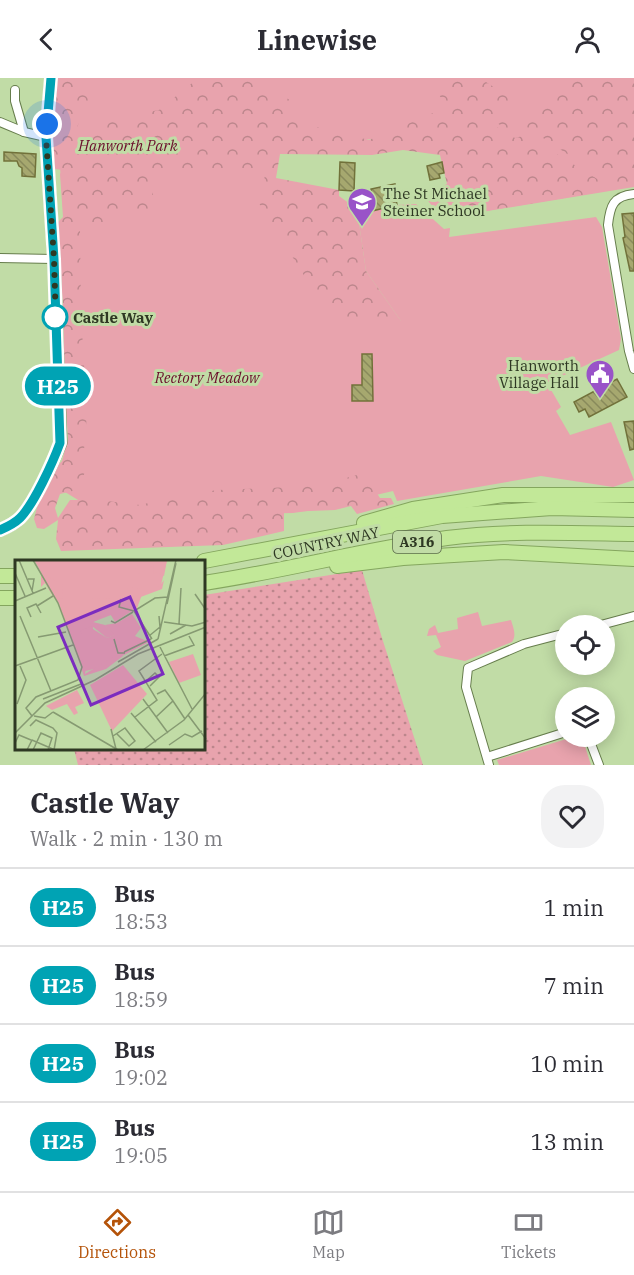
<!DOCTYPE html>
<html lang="en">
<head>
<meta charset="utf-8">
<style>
  body { margin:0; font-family:"IBM Plex Serif",serif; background:#f2f2f3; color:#2b2b33; height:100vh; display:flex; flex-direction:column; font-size:22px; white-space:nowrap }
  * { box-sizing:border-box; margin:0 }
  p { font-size:20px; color:#7c7c81 }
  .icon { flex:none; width:33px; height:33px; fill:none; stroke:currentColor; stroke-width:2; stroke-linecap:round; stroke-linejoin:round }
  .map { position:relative; height:687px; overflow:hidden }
  .panel { display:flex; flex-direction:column; background:#fff; flex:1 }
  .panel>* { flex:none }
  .badge { padding:0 12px; border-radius:20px; font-size:21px; line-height:39px }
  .fabs { position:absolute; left:555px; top:537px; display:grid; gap:12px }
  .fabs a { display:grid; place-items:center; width:60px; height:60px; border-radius:50%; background:#fff; box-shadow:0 3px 15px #0003; font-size:30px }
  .you { position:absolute; width:30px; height:30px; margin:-15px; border:4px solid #fff; border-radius:50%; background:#1a73e8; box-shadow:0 0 0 9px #1a73e833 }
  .map>.badge { position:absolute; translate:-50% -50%; box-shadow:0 0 0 3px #fff }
  .round { display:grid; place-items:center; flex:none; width:63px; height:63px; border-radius:24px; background:#f2f2f3 }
  .overview { display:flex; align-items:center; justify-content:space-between; height:102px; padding:0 30px }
  h1 { font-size:28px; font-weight:700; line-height:45px }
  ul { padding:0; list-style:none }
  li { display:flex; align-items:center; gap:18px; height:78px; padding:0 30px; border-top:2px solid #e1e1e2 }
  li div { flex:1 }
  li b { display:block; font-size:22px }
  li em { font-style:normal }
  li .badge { min-width:66px; font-weight:700; text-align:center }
  header { display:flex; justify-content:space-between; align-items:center; height:78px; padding:0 30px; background:#fff; font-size:27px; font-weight:700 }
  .menu { display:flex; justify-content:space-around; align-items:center; height:84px; border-top:2px solid #e1e1e2; background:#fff; font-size:16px; color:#7c7c81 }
  .menu a { display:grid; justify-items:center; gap:3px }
  .menu .active { color:#b45309 }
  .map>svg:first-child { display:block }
</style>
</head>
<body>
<header><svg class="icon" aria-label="back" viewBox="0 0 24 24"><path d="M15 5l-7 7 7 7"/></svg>Linewise<svg class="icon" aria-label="person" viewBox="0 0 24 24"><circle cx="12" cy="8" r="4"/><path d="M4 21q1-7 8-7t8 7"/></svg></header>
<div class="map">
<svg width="634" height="687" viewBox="0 0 634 687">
  <defs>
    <pattern id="forest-crowns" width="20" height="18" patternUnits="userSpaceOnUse" patternTransform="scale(1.5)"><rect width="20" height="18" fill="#e8a3ad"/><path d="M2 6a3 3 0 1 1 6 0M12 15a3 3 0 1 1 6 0" fill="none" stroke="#bc868c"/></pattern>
    <pattern id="garden-dots" width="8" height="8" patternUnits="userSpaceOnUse" patternTransform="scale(1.5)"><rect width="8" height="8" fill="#e8a3ad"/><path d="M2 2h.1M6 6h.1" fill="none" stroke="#bc868c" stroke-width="1.8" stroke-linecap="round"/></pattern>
    <pattern id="building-back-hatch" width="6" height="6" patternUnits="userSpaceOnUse" patternTransform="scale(1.5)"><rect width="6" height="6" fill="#a6a86f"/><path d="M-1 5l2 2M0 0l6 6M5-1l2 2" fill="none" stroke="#888a5b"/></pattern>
  </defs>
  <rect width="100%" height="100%" fill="#c1dca6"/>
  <!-- green -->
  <g fill="#e8a3ad">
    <path d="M63,0h571v109l-183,30 6,-43 -29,-41 -151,16 -11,27 135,145 -35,-50 -9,-62 15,2 25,-6 19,-1 28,25 6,-1 -1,9 147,-20 6,10 19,112 -2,11 -72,33 14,24 -5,4 14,24 41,-13 23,58 -21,7 -72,-11 -144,25 -4,-10 -86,20 -14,2 -118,2 -87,-9 -23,-14 9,-44 -8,-197 -8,-111z"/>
    <path d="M478,534l4,14 29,-6c2,7 6,15 1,22l-47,19 -28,-6 -4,-4 8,-4 -5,-12 -9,1 2,-7 6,-4 3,8 20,-4 -1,-11z"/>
    <path d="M573,659h9l9,28h-92l-2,-5z"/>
  </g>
  <!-- forest -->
  <g fill="url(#forest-crowns)">
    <path d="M57,0h35v15l-15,34v19l-10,19 35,-44 57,-11 33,-27 69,-3 30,21 6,21 72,18 88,-37 58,35 11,-3 81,50 1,2 -8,5 -157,26 -15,-17 9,-2 -3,-9 13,-6 -7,-29 -37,-5 -31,5 -92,-1 -4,24 63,12v6l18,13 9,62 35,50 -71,-4 -73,-117 8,-24 -50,-1 -10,-9 -56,9 7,34 -53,5v11l-23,5 1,84 6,100 -3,36 -7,4 -1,11 9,6 -5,18 -20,5 -5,14 3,10 12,-18h28l42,5 29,-7 48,-8 100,-4 47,-13 16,25h11l3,6 -37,10 -6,-8 -16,4 -51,2v19l-61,14 -162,6 -5,-12 2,-19 -14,9 -7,-1 -3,-9 10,-38 18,-20 6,-22 -3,-48 -2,-87 -7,-80 7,-7 -3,-43 3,-4 -9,-1 -4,-20 3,-45z"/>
    <path d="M445,0h35l15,10 15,-1 4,21 -8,10 14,9 -5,7 -56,-34 -14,3 -6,-8z"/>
    <path d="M563,0h71v104l-20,3 -89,-59v-14l21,-12z"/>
  </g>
  <!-- garden -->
  <path fill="url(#garden-dots)" d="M362,492l20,68 41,127h-345l-4,-16 130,-1v-153z"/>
  <!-- building -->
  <g fill="url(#building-back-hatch)" stroke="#71713a" stroke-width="1.5">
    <path d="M4,74l32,2 -1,23 -13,-1v-8l-3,-2 -2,-5h-13z"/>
    <path d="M340,84l15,1 -1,28 -15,-1z"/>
    <path d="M442,84l2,11 -5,1 1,4 -10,2 -3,-14z"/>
    <path d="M395,106l2,8 -2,1 2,12 -25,6 -3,-17h3l-1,-5z"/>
    <path d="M634,135v58h-4l-7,-33 2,-1 -3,-23z"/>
    <path d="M362,276h10l1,47h-21v-16h10z"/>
    <path d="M617,301l10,18 -38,20 -4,-8 -6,3 -5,-10z"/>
    <path d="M634,343v28l-4,1 -6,-28z"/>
  </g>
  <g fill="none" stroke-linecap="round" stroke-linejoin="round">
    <!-- minor casing -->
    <g stroke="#667d4c" stroke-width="10">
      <g id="minor">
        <path d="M15,12v11l9,31"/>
        <path d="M0,44l24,10 22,5"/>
        <path d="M634,116c-21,2 -24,12 -26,31l21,126 5,18"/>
        <path d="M0,180l54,1"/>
        <path d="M597,548l37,-10"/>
        <path d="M588,658l11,29"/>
        <path d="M487,679l79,-25"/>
        <path d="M489,687l-23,-78 2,-19 56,-24 42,-11"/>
      </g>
    </g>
    <!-- tertiary casing -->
    <g stroke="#667d4c" stroke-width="13">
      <path id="tertiary" d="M0,452c7,-3 15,-6 20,-12 14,-14 33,-56 41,-75l-7,-184 -8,-122 5,-59"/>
    </g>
    <!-- trunk casing -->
    <g stroke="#84a65e" stroke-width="16">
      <g id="trunk">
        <path d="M364,445l49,-14 90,-14h131"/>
        <path d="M204,483l238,-45 110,-8 82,2"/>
        <path d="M337,488l66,-8 101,-6 130,7"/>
        <path d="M0,498h16"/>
        <path d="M204,505c81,-12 161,-34 243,-45 62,-8 125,-5 187,-4"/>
        <path d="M0,520h16"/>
      </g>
    </g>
    <!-- minor -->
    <use href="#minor" stroke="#fff" stroke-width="8"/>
    <!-- tertiary -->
    <use href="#tertiary" stroke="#fff" stroke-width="10"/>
    <!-- trunk -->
    <use href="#trunk" stroke="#c2e898" stroke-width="14"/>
  </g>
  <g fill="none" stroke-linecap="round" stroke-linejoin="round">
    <!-- line casing -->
    <g stroke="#fff" stroke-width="14">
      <path id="line" d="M0,452c7,-3 14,-6 20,-12 14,-14 33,-56 40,-75l-6,-184 -8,-122 5,-59"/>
    </g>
    <!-- line -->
    <use href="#line" stroke="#00a3b4" stroke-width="9"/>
    <!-- walk -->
    <path stroke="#2e3823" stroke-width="6" stroke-dasharray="0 10.8" d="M47,46l-1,13 8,122 2,64 -1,-6"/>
  </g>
  <!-- icons -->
  <defs>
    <g id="school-pin" transform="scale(1.5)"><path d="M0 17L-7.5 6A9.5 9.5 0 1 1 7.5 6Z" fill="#9953c8" stroke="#c1dca6"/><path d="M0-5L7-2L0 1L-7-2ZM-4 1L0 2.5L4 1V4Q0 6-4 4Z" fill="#fff"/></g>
    <g id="civic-pin" transform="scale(1.5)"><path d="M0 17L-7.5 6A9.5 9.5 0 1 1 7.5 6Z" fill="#9953c8" stroke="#c1dca6"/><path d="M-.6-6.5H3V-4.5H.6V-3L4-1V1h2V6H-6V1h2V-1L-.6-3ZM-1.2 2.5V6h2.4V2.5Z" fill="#fff"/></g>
  </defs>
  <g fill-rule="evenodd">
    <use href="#school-pin" x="362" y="124"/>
    <use href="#civic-pin" x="600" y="296"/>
  </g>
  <!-- markers -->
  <circle fill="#fff" stroke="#00a3b4" stroke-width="3" cx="55" cy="239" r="12"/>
  <g text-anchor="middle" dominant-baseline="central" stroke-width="6" stroke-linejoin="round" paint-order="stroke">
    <!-- shield labels -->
    <rect fill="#c1dca6" stroke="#5a694a" stroke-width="1.5" x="393" y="453" width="48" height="22" rx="4.5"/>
    <g font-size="14" font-weight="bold" fill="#2e3823">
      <text x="417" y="464">A316</text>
    </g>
    <!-- park labels -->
    <g font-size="15" font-style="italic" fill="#6b0f2c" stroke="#c1dca6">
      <text x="128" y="67">Hanworth Park</text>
      <text x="207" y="299">Rectory Meadow</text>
    </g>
    <!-- poi labels -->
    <g font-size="15" fill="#2e3823" stroke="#c1dca6" text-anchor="start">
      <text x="383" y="115">The St Michael<tspan x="383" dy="17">Steiner School</tspan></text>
      <text x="579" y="287" text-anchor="end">Hanworth<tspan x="579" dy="17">Village Hall</tspan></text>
    </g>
    <!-- stop labels -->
    <g font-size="15" font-weight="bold" fill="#2e3823" stroke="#c1dca6" text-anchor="start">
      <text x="73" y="239">Castle Way</text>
    </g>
    <!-- street labels -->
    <g font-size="15" fill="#2e3823" stroke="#c1dca6">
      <text transform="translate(326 465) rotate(-12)">COUNTRY WAY</text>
    </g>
  </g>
  <!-- overview -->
  <g transform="translate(15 482)">
    <rect width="190" height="190" fill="#c1dca6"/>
    <path d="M19,0h133l-7,29 -17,3 -6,16 -21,13 -7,-8 -16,9v7l14,9 7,-3 -9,-10 12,-2 15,-9 9,14 -6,8 14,6 -50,26 -14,3 -26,-67zM178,94l8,21 -22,8 -10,-21zM62,130l7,13 -9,4 3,6 -4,2 -7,-11 -15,6 -6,-4z" fill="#e8a3ad"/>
    <path d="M126,0h26l-3,16 -7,-4 -4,2 1,-9 -16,9 -3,-5zM26,13l21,11 1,15 -9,-1 -9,-15 -4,4zM149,20l-2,9 -24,9v8l-23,16 -4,-7 -18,7 12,3 10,10 -8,3 -15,-12 -12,5 2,3 -8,7 12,26 -1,7 33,-20 5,2 -17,13 -22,7 -24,-70 8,2v5l-4,-2 6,20 10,-13 23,-2 7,-7 -2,-5 -11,2 -6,-7 19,-1 -3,4 12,6 9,-21 10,2 14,-7 7,5z" fill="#e8a3ad"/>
    <path d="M108,105l24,29 -35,37 -22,-46z" fill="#e8a3ad"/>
    <path fill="none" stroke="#869a72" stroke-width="1.5" d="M4,0l14,33M0,13l10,23M13,19h6l-2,12M180,34l11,16M106,39l-2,8 15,4M0,41l31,-13M152,44l9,-41M22,46l16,-10M5,56l31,75M16,57l-4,-9 9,-4 5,9M96,61l4,2 18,-11M149,62l28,4 14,-4M164,64l2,-36M155,74l16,-9M134,76l11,-9 -1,-11M23,77l28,-5M99,79l4,14h7M137,79l-18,-28 21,-13 13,-1M143,79l18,-79M145,87l32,62M109,92l27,-13M149,96l30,-11 -5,-9M103,102l40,-23M0,106l58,-21M131,121l9,-8 4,4 -9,9M142,134l8,-4 8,11M28,139l38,-15M128,139l25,34M2,144l9,-24 -6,-14M38,152l65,38M116,153l25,29M173,155l18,24M17,156l-6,-8 10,-11 42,-17 4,-13 -24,-64 -25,-43M19,156l11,2 8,-6M120,157l22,-17 -18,-29 23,-17M141,157l17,-16 12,18M15,166l6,-6 17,8 4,5 -3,17M96,169l5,20M0,173l30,-30 50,-23 43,-26 68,-27M98,176l12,-8 10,13 -6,5 -12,-12M0,183l4,-8 12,5M154,185l16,-11 7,3 10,-6M12,190l5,-10 23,10M18,190l8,-17 11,5 -4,12M128,190l41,-30 22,-27"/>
    <path fill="#7b2cbf" fill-opacity="0.15" stroke="#7b2cbf" stroke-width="3" d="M115,37l33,77 -72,31 -33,-78z"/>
    <rect width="190" height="190" fill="none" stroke="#2e3823" stroke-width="3"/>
  </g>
</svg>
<div class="fabs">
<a><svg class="icon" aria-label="locate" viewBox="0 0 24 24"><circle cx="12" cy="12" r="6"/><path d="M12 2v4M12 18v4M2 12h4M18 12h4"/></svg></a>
<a><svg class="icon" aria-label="layers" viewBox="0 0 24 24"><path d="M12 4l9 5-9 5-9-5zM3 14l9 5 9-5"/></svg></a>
</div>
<div class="you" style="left:47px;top:46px"></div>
<b class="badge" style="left:58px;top:308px;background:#00a3b4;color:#fff">H25</b>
</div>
<section class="panel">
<div class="overview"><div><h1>Castle Way</h1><p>Walk · 2 min · 130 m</p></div><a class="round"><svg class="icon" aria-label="heart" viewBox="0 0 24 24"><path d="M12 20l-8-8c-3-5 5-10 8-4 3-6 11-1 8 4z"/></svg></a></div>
<ul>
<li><span class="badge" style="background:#00a3b4;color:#fff">H25</span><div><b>Bus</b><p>18:53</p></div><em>1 min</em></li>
<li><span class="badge" style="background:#00a3b4;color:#fff">H25</span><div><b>Bus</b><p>18:59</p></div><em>7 min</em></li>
<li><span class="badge" style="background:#00a3b4;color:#fff">H25</span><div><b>Bus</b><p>19:02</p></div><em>10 min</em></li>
<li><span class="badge" style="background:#00a3b4;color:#fff">H25</span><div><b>Bus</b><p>19:05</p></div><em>13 min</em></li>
</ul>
</section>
<nav class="menu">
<a class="active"><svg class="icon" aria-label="directions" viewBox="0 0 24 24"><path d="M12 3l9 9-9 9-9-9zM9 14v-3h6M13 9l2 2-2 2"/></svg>Directions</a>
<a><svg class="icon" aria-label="map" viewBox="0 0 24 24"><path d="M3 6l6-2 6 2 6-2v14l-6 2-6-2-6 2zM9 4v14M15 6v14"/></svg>Map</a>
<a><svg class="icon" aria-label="tickets" viewBox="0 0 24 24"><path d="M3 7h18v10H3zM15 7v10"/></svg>Tickets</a>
</nav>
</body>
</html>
